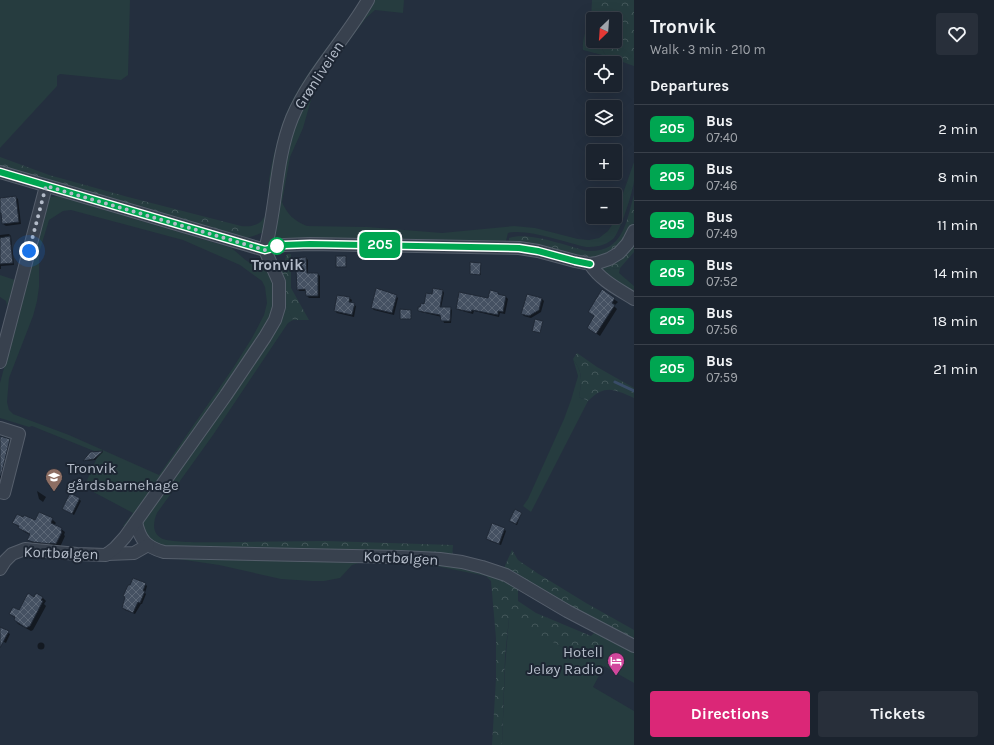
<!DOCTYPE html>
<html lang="en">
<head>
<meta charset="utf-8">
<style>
  body { margin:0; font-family:Karla,sans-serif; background:#282f3a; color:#f1f3f6; height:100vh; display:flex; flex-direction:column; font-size:15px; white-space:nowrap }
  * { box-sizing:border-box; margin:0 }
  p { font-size:13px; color:#a0a4aa }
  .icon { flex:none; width:22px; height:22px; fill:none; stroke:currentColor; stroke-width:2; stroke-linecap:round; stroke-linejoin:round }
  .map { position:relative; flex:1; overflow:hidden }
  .sheet { display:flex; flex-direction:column; background:#1b232e; width:360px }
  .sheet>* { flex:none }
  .badge { padding:0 8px; border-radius:6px; font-size:14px; line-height:26px }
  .needle { width:26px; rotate:205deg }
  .controls { position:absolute; left:586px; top:12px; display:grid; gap:8px }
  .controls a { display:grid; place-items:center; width:36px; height:36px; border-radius:4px; background:#1b232e; box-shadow:0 4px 16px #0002,0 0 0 1px #39404a; font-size:20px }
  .you { position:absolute; width:20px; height:20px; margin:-10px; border:3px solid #fff; border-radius:50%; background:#1a73e8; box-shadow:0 0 0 6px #1a73e833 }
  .map>.badge { position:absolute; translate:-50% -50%; box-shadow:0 0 0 2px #fff }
  h2 { padding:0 16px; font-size:15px; line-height:36px }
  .round { display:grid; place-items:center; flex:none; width:42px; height:42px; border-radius:4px; background:#282f3a }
  .summary { display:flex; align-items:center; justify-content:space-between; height:68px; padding:0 16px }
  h1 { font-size:19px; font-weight:700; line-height:30px }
  .cta { display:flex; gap:8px; margin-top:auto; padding:8px 16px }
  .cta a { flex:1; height:46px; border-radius:4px; background:#db2777; color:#fff; font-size:16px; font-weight:700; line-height:46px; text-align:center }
  .cta a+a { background:#282f3a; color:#f1f3f6 }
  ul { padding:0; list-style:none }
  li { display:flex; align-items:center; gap:12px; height:48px; padding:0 16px; border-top:1px solid #39404a }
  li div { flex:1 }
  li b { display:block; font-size:15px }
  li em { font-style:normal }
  li .badge { min-width:44px; font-weight:700; text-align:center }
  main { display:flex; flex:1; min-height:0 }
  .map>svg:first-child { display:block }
</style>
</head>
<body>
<main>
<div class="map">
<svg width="634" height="745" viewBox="0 0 634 745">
  <defs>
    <pattern id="forest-crowns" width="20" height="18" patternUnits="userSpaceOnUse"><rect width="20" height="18" fill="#263c3f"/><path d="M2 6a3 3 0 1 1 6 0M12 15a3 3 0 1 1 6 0" fill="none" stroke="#435659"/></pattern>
    <pattern id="building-cross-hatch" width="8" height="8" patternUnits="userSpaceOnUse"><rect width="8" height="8" fill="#455162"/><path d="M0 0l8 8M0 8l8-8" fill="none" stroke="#5d6877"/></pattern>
  </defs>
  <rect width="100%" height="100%" fill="#242f3e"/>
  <!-- green -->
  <g fill="#263c3f" fill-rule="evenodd">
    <path d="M0,0h130l-2,75 -7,5 -61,-6 -3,2v10l-57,62z"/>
    <path d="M361,0h5l-65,93 -33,138c-9,2 -19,8 -27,7v-12c8,1 17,0 22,-7 8,-10 5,-27 6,-39 2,-15 6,-30 10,-45 13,-51 54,-91 82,-135z"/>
    <path d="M373,0h31l-1,13 -28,-3 -9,8 -43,58 -10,17 -10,35 -13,29 -8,45c5,12 12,19 25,24l60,1 75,6 72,-7 21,2 43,11 11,1 10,-2 9,-7 4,-6 22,-63c0,6 0,13 0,19 -1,10 -14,52 -21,58 -8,7 -17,8 -27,8 -18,-4 -61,-19 -78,-14l-3,12 -223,-4 -4,-1 -7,-7 11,-71 17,-54z"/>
    <path d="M591,19l2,7v15h5l8,15 -23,-6c-1,-11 3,-21 8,-31z"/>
    <path d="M58,196l171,51c9,5 14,12 21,16 5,4 10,4 16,6l9,13 1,25 -15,31 -135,189 -3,-1 10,-13 -49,-26 15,-34 -67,-27 -3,1 -29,-9v-35l50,-186zM71,210l112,30 57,25 22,16 3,6 2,16 -3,12 -12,23 -19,30 -74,107 -90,-40 -56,-21 -4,-4 -2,-8 2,-24 24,-62 4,-15 2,-14v-34l10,-33 14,-9z"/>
    <path d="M620,268l-1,5 15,13v10l-23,-14 -9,-12z"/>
    <path d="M0,275l15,5 -8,26 -1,-5 -6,-4z"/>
    <path d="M283,298l10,22 -5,3 -75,112 -56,78c-4,9 -5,20 4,25 9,6 67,4 81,4v8l-86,-3 -16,-19v-6l46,-64z"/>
    <path d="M573,359c10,13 9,22 6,38l9,4 -57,111 -8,-6 5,-7 36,-80 7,-19 7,-24z"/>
    <path d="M179,555l221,5 88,11 -2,5 -45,-9 -26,-3 -53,-2 -10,3 -12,13 -16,3h-12l-31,-2 -62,-14 -41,-6z"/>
    <path d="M509,617l73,41 24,-24 28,15v34l-30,-17 -11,21 41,24v34h-132l3,-79z"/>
  </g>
  <!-- forest -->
  <g fill="url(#forest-crowns)">
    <path d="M592,0h42v66l-28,-10 -8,-15h17v-22h-22v7l-2,-7z"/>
    <path d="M0,157l49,18 79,22 113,29v12l-241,-69z"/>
    <path d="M634,195v27l-5,13 -10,14 -24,10 -86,-15v-6c19,-7 58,8 78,13 36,2 39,-28 47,-56z"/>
    <path d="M634,238v14l-14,16 -18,2 -4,-4z"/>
    <path d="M287,254h4v34l18,32h-16c-10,-19 -13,-32 -12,-54l2,-1z"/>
    <path d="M577,353l20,14 37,21v10c-20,-9 -29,-14 -46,3l-9,-4c3,-16 4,-25 -6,-38z"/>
    <path d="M326,541l127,4 -1,13 -210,-8v-8z"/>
    <path d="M512,550l6,10 19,13 49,30 48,27v14l-131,-74z"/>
    <path d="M488,571l30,17v13l18,12 55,23 6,-6 9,4 -4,13 -7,11h-13l-73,-40 -4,38 -3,89h-10l4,-66v-41l-5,-57 -5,-5z"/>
  </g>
  <!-- shadow -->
  <g fill="#0007">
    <path d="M16,197l2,2 3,25 -15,2 -3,-2z"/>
    <path d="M9,234l2,2 3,29 -13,1v3h-1v-34z"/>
    <path d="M306,258l2,2v14h10l2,2v22h-11l-2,-2 -1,-5h-7l-1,-2z"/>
    <path d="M471,263l10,1v11l-10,-1z"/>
    <path d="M443,291l1,2 -3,15h9l2,2 -1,13h-7l-2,-6 -21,-5 -2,-1 14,-16z"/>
    <path d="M602,291l16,11 -4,4 3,3 -17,27 -9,-6 4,-13 -6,-5z"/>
    <path d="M498,293l2,3 6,1 2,2 -3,15 -5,-1 -1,4 -25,-6 -1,3 -14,-4 -2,-2 32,-9z"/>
    <path d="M527,295l15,4 2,2 -3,11 -10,6 -7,-2 -2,-2z"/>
    <path d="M396,296l2,2 -4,17 -20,-5 -2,-2z"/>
    <path d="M349,298l3,2 -1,3 5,3 -2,11 -17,-4 -2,-2z"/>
    <path d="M0,437l10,4 -10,40z"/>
    <path d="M103,452l-8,8 -11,1 7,-8z"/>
    <path d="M37,491l9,6 -3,5 -4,-3z"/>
    <path d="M79,499l2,2 -7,14 -10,-6z"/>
    <path d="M521,514l-4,11 -6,-3z"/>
    <path d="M24,518l12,3 16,-2 4,4 -2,2 7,4 4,3 -1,3 1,1 -5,11 -6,-1 -1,1 -16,-2 -5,-2 -4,-4 2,-4 -7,-4 -9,-8z"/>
    <path d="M504,529l2,2 -5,14 -11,-4 -2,-2z"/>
    <path d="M145,584l2,2 -2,7 1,1 -4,10h-1l-6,10 -10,-4 -2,-2z"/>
    <path d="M42,597l4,4 -2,3 2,2 -13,24 -2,1 -13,-7 -3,-4 1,-1 -6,-5 9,-3 15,-13z"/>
    <path d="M0,628l10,6 -4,9 -6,-3z"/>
    <circle cx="41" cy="646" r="3.5"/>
  </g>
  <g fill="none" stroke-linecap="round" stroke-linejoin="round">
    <!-- stream -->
    <path stroke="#394c67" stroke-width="3" d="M615,382l19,9"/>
  </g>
  <!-- building -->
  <g fill="url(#building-cross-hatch)" stroke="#1f2835">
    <path d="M16,196l3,26 -17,2 -1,-11h-1v-15z"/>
    <path d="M10,236l3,27 -13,1v-26z"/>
    <rect x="336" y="256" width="10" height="11"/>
    <path d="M306,257l1,16h11v23h-12l-1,-7 -8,1 -1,-21h-1l-1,-11z"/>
    <path d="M470,262l11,1 -1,12 -10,-1z"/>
    <path d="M376,288l21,7 -5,18 -21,-5z"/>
    <path d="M433,288l10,2 -3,17h11l-1,14h-9l-1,-6 -22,-4v-4h2l1,-4 3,1 2,-11 6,1z"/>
    <path d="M602,289l13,9 -3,5 3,2 -19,29 -9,-6 7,-12 -6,-4z"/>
    <path d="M490,290l8,2v2l8,2 -3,16 -5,-1v4l-26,-5 -1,2 -15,-3 3,-17 29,6z"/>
    <path d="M527,294l15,4 -3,12 -10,6 -8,-2z"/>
    <path d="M337,295l13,2 -1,5 6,1 -3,12 -18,-4z"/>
    <path d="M400,309l11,1v9h-11z"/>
    <path d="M535,319l8,2 -3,12 -8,-2z"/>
    <path d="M0,436l10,3 -9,37h-1z"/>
    <path d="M103,451l-9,8 -11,2 7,-9z"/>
    <path d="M70,493l10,5 -8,16 -10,-5z"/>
    <path d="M515,509l7,4 -6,11 -7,-3z"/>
    <path d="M39,512l14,6 -2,5 11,5 -1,3 1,1 -6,12 -6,-1v1l-17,-2 -6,-2 3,-6 -12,-6 1,-2 -7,-3 5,-9 6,3 1,-2 11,5z"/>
    <path d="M492,523l13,5 -6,16 -13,-5z"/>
    <path d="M133,578l13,5 -3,8h2l-5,12 -2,-1 -5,11 -11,-5 3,-11 -2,-1 5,-11h2z"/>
    <path d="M28,593l6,4 2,-4 7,4 -2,3 2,1 -13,25 -4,2 -12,-8 1,-3 -6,-3 4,-7 6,3z"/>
    <path d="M0,627l9,4 -9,17z"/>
  </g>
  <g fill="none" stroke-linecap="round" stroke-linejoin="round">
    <!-- minor casing -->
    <g stroke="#565f6c" stroke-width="14">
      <g id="minor">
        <path d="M0,172l265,78"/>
        <path d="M265,250l19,-5 26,-1 209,4 19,3 37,10 15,3 7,-1 12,-4 10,-6 9,-10 6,-12"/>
        <path d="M265,250c12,-44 10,-90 27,-132 18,-43 53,-78 76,-118"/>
        <path d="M590,264c10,16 28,25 44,35"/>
        <path d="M0,362l46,-176"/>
        <path d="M0,428l19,6 -15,59 -4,-1"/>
        <path d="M136,522c4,18 10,25 28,30l237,5 39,2 22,3 20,5 24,8 61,36 67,35"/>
        <path d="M107,554l27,-1 14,-8"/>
        <path d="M0,569l5,-8 7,-7 13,-5 52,5 29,1 9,-7 10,-11 101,-142 39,-58 10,-17 4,-13v-25l-14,-32"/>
      </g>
    </g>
    <!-- minor -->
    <use href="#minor" stroke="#38414e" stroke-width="12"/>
  </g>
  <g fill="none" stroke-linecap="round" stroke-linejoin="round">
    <!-- line casing -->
    <g stroke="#fff" stroke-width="9">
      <path id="line" d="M0,172l265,78 19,-5 26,-1 209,4 19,3 37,10 15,3"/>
    </g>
    <!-- line -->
    <use href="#line" stroke="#00a651" stroke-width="6"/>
    <!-- walk -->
    <path stroke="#b4bcc9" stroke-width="4" stroke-dasharray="0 7.2" d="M29,251l17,-65 219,64 12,-4"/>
  </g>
  <!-- icons -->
  <defs>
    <g id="school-pin" transform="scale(0.9)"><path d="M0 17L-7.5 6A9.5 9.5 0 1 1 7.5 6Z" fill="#8d6e63" stroke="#1d2633"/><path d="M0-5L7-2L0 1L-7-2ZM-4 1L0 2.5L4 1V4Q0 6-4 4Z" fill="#fff"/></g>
    <g id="hotel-pin" transform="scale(0.9)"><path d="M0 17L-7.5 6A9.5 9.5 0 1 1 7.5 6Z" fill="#d1479c" stroke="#1d2633"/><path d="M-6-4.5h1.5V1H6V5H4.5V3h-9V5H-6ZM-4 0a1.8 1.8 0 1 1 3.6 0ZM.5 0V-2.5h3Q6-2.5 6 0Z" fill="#fff"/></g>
  </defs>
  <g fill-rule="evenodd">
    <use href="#school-pin" x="54" y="477"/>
    <use href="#hotel-pin" x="616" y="661"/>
  </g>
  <!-- markers -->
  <circle fill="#fff" stroke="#00a651" stroke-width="2" cx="277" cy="246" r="8"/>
  <g text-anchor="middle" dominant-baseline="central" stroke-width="4" stroke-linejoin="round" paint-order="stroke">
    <!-- street labels -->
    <g font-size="15" fill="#b4bcc9" stroke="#1d2633">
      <text transform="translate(319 75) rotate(-57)">Grønliveien</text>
      <text transform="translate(61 553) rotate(2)">Kortbølgen</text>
      <text transform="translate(401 558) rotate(3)">Kortbølgen</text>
    </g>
    <!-- stop labels -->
    <g font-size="15" font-weight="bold" fill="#b4bcc9" stroke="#1d2633">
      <text x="277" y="265">Tronvik</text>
    </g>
    <!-- poi labels -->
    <g font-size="15" fill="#b4bcc9" stroke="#1d2633" text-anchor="start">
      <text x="67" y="468">Tronvik<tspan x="67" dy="17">gårdsbarnehage</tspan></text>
      <text x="603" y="652" text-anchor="end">Hotell<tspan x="603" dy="17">Jeløy Radio</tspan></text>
    </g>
  </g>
</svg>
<div class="controls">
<a><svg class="needle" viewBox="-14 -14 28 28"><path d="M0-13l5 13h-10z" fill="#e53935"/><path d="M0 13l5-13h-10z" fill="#a0a4aa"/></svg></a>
<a><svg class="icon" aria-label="locate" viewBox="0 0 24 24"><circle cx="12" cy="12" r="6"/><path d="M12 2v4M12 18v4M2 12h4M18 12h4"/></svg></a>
<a><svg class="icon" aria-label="layers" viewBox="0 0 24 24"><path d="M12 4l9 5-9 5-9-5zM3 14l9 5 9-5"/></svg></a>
<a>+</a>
<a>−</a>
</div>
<div class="you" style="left:29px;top:251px"></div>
<b class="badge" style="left:380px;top:245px;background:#00a651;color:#fff">205</b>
</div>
<section class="sheet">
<div class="summary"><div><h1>Tronvik</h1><p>Walk · 3 min · 210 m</p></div><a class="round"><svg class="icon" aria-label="heart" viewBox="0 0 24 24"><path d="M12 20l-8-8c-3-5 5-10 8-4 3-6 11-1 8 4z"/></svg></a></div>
<h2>Departures</h2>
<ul>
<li><span class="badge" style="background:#00a651;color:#fff">205</span><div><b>Bus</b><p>07:40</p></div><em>2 min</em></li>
<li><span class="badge" style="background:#00a651;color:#fff">205</span><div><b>Bus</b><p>07:46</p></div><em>8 min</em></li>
<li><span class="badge" style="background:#00a651;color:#fff">205</span><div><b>Bus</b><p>07:49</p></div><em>11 min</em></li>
<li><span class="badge" style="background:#00a651;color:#fff">205</span><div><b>Bus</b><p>07:52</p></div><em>14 min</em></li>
<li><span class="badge" style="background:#00a651;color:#fff">205</span><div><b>Bus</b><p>07:56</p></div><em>18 min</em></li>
<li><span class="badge" style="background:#00a651;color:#fff">205</span><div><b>Bus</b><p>07:59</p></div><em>21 min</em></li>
</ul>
<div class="cta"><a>Directions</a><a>Tickets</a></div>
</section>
</main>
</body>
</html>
